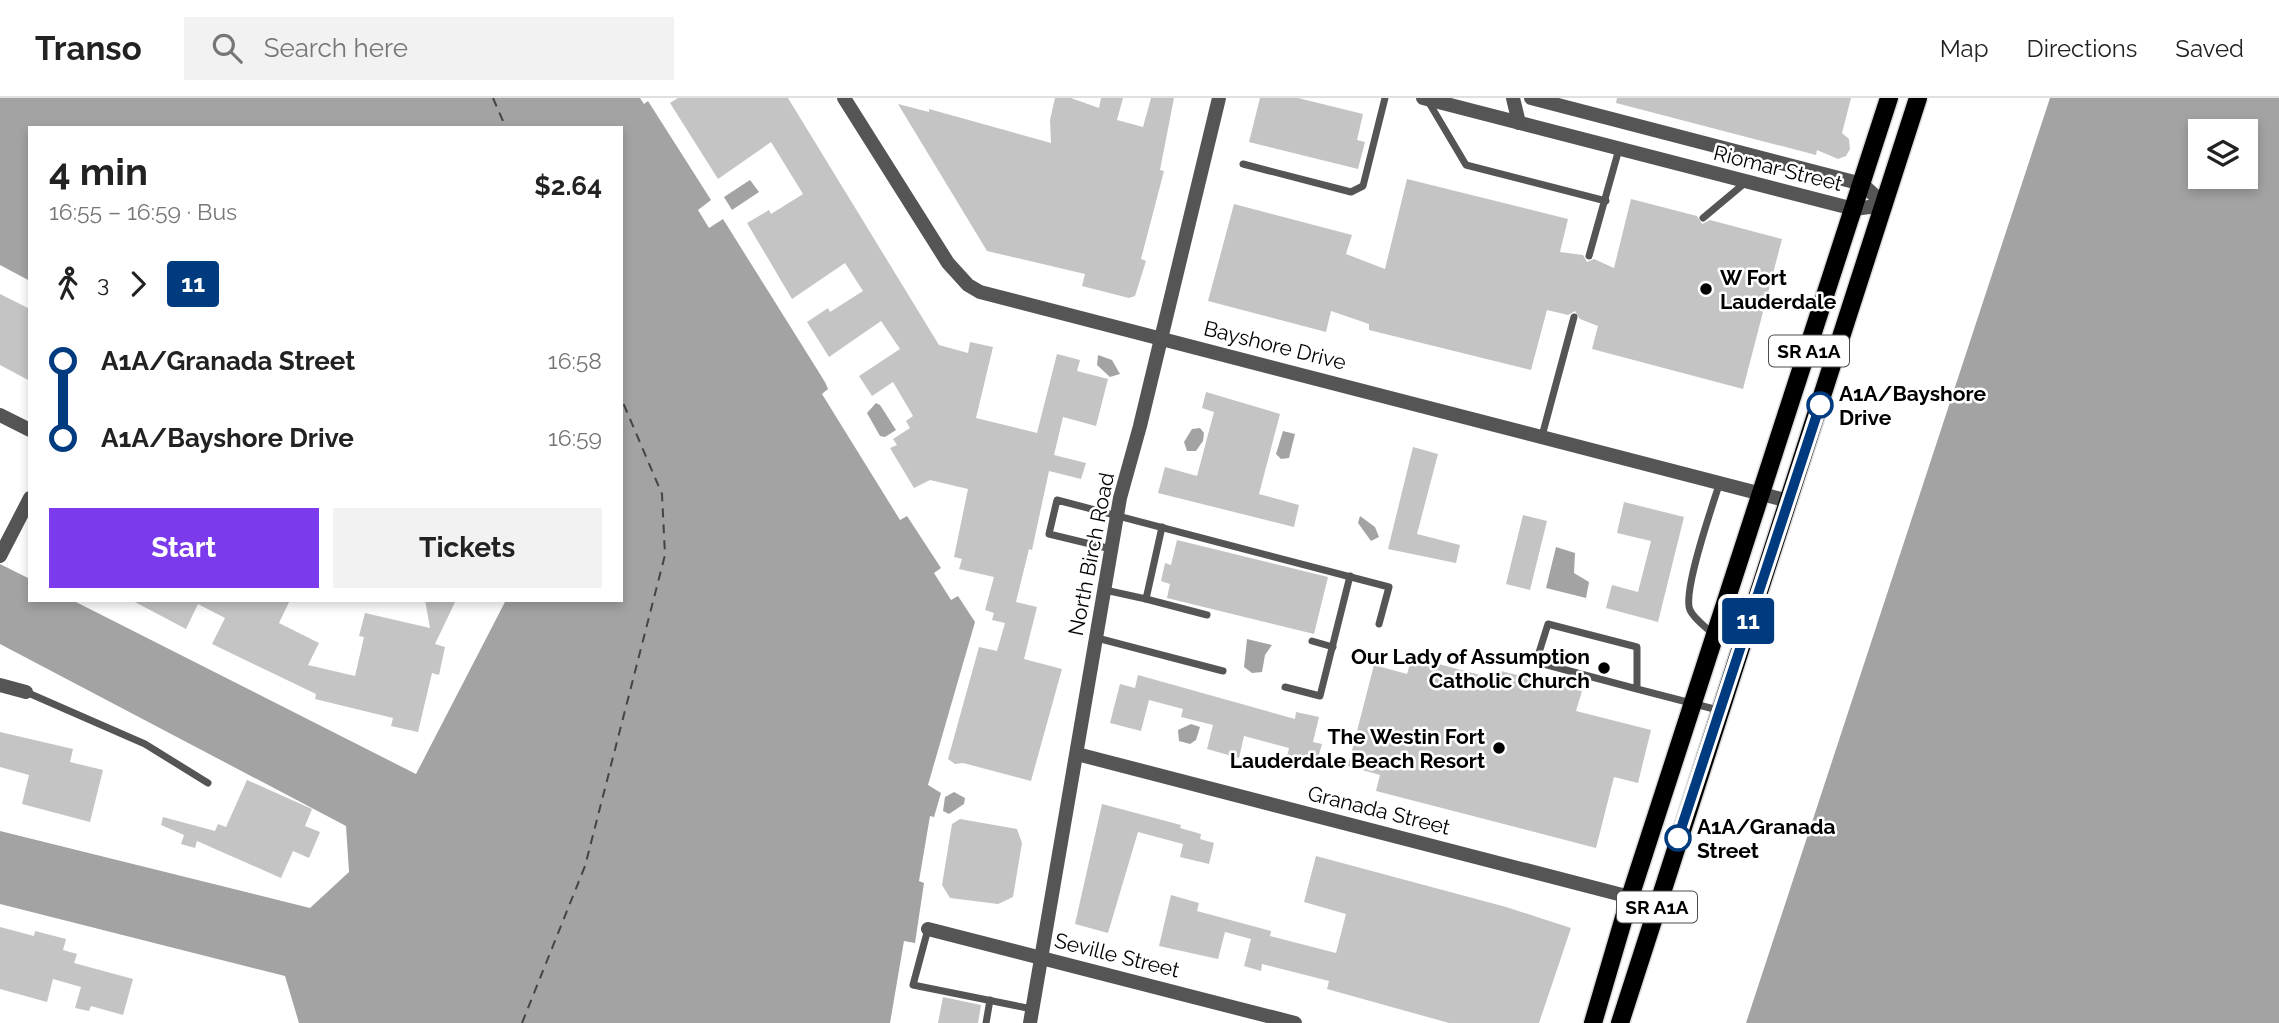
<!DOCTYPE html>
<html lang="en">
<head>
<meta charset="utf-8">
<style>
  body { margin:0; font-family:Raleway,sans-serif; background:#f2f2f2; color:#222; height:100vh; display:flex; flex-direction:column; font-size:26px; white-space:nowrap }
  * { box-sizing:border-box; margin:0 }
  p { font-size:23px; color:#767676 }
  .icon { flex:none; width:38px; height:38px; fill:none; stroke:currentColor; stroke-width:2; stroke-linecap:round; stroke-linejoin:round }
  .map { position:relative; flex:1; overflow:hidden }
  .sheet { position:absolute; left:28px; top:28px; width:595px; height:476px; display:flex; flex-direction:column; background:#fff; border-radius:0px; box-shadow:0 4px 10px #0003 }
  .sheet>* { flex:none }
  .badge { padding:0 14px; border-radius:5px; font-size:24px; line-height:46px }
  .tools { position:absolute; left:2188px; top:21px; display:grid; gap:14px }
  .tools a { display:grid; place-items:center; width:70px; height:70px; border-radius:0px; background:#fff; box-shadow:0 4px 10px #0003; font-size:35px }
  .map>.badge { position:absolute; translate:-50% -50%; box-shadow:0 0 0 4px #fff }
  .legs { display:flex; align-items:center; gap:10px; height:77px; padding:0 21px; font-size:23px }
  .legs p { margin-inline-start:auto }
  .overview { display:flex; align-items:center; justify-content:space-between; height:119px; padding:0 21px }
  h1 { font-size:38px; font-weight:700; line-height:52px }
  .primary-button { display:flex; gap:14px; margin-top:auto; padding:14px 21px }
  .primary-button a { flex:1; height:80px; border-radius:0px; background:#7c3aed; color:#fff; font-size:28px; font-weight:700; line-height:80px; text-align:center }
  .primary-button a+a { background:#f2f2f2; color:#222 }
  ul { padding:0 21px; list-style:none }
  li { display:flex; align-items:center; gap:24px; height:77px; font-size:26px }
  li i { display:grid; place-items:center; width:10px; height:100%; margin:0 9px; background:currentColor }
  li i::after { content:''; width:18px; height:18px; margin:-9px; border:5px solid; border-radius:50%; background:#fff }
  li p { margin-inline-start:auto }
  li:first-child i { background:linear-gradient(#0000 50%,currentColor 0) }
  li:last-child i { background:linear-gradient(currentColor 50%,#0000 0) }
  header { display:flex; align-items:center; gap:42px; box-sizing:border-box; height:98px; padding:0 35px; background:#fff; border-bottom:2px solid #e0e0e0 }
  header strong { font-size:33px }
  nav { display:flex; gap:38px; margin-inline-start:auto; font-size:24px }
  .search { width:490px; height:63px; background:#f2f2f2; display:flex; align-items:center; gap:18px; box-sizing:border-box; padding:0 24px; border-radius:0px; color:#767676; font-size:26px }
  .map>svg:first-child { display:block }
</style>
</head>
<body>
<header>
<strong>Transo</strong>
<div class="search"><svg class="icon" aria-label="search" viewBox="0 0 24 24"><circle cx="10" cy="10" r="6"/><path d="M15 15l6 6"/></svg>Search here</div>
<nav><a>Map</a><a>Directions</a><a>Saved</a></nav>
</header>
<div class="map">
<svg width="2279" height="925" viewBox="0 0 2279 925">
  <rect width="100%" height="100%" fill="#fff"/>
  <!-- water -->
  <g fill="#a3a3a3" fill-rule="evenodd">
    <path d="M0,0h640l4,6 4,-3 63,99 -13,10 11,18 14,-9 102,163 3,7 -6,5 78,126 7,-4 34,52 -7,5 17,27 7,-4 17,26 -47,163 13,8 -7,24 -4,-1 -11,65 5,2 -9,60 -11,-2 -14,82h-591l-14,-47 -285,-72v-73l310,77 39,-36 -3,-46 -346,-182v-80l30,15v21h42l344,174 90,-174h115v-472h-591v153l-30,-16z"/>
    <path d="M2050,0h229v925h-533zM2200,33h45v46h-45z"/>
    <path d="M750,82l9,12 -27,18 -8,-13z"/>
    <path d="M1098,257l14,5 8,14 -10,3 -13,-12z"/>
    <path d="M876,305l4,2 16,25 -11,7 -5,-1 -13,-23z"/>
    <path d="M1200,330l4,5 -1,8 -7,10h-9l-3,-9 8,-13z"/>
    <path d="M1283,333l12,3 -6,24 -8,1 -5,-5z"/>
    <path d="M1360,418l15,11 4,10 -8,4 -13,-18z"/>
    <path d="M1556,449l19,6 -1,20 15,9 -3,16 -40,-10z"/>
    <path d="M1247,541l25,6 -7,10 -3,17 -10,1 -8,-6z"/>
    <path d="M1191,626l9,3 -4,13 -6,4 -11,-3 -1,-11z"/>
    <path d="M954,694l11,6 -1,6 -15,10 -6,-3 2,-14z"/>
  </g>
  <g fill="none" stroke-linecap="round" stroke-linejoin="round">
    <!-- ferry -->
    <g stroke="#444" stroke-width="2" stroke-dasharray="9 7" stroke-linecap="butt">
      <path d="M493,0l13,30"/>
      <path d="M522,925l63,-157 80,-311 -3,-61 -41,-96"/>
    </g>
  </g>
  <!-- building -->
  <g fill="#c4c4c4">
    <path d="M678,0h110l151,247 29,8 2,-11 23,5 -17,71 61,15 20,-79 23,6 -3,11 31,8 -12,47 -33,-9 -9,38 32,8 -5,16 -32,-8 -17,79 -3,-1 -13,53 21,5 -13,52 38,10 -31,112 -68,-18 -8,1 -7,-5 31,-112 18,4 8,-28 -13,-3 2,-7 -9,-3 9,-33 -35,-8 3,-10 -8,-2 14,-68 -38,-9 -16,8 -24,-40 7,-3 -4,-6 17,-11 -4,-7 7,-5 -20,-34 -21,14 -13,-20 41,-27 -19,-28 -52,36 -22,-35 21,-14 2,4 33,-21 -18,-28 -53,36 -45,-76 22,-13 2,4 32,-20 -32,-52 -53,37 -48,-76z"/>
    <path d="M1055,0h16l28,10 2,-10h22l-6,22 26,7 8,-29h23l-14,72 4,1 -23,88 5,2 -11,35 -6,2 -47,-12 3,-12 -98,-23 -89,-147 31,8v-3l122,34 -1,-23z"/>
    <path d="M1260,0h38l65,16 -6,26 8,2 -7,27 -109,-27z"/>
    <path d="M1617,0h234l-9,35 7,6 1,10 -4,7 -8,3 -21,-9 -1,5 -200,-52z"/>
    <path d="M1407,81l161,40 -8,33 23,3 4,7 7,-3 20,9 17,-69 66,17 5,8 8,-4 72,19 -39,150 -151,-40 6,-23 -18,-7 -5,-8 -7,4 -21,-5 -16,60 -162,-40v-6l-38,-13 -5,21 -118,-31 26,-97 118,31 -6,19 39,15z"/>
    <path d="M0,196l30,15v72l-30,-16z"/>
    <path d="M1206,294l74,22 -21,80 40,11 -5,22 -136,-34 7,-26 32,9 17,-64 -12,-4z"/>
    <path d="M1413,349l25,7 -21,80 43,11 -4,18 -68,-14z"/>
    <path d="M1624,404l60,15 -26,105 -52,-14 6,-23 26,7 13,-51 -34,-8z"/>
    <path d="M1523,417l24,6 -17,69 -24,-6z"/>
    <path d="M1177,442l151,37 -14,57 -147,-36 3,-14 -9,-3 4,-18 6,2z"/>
    <path d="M131,502h159l-11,23 40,20 -11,22 47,11 9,-39 -5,-1 6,-23 65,15 -5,-28h31l-21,44 10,3 -6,28 -7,-2 -14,59 -27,-6 2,-8 -78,-19 1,-5 -104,-50 13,-26 -27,-14 -12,25z"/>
    <path d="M1412,559l87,23 2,-9 81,20 -6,20 75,19 -13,53 -24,-6 -18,71 -220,-57 4,-16 -32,-9 26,-101 33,9z"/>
    <path d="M1138,577l157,44 1,-7 23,5 -6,25 9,2 -6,21 -29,-8 2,-9 -45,-12 -5,22 -32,-9 6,-24 -32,-8 2,-8 -34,-9 -8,31 -31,-8 10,-39 15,4z"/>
    <path d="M0,634l73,17 -3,13 33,8 -13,52 -68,-18 7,-29 -29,-8z"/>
    <path d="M247,682l65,29 -7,17 15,6 -11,26 -16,-7 -12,27 -84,-37 -2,7 -14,-4 3,-9 -23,-10 2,-8 52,14 3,-7 8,3z"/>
    <path d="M1102,706l79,21 -1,3 21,6 -1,5 14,4 -5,21 -29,-7 3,-13 -45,-12 -30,101 -33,-9z"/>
    <path d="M960,721l57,10 5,14 -9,54 -15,7 -48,-6 -8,-13 10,-61z"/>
    <path d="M1316,758l190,51 65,21 -32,95h-90l-122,-34 2,-8 -67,-17 -1,7 -17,-5 7,-27 -26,-7 -7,27 -59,-13 12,-51 28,8 -2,8 74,20 -1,5 66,17 10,-39 -42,-12z"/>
    <path d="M0,829l34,9 1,-5 31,8 -3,11 14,4 -3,9 59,16 -10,36 -32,-9 -2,5 -14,-3 6,-21 -28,-8 -6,23 -47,-13z"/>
    <path d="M943,899l38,8 -3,18h-40z"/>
  </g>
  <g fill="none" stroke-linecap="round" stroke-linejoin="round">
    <!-- primary casing -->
    <g stroke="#dbdbdb" stroke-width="21">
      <g id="primary">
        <path d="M1593,925l37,-126 259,-799"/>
        <path d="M1620,925l298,-925"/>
      </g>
    </g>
    <!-- service -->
    <g stroke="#555" stroke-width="7">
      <path d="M1428,3l38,64 140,36"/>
      <path d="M1243,66l108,28 12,-6 22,-88"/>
      <path d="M1703,120l43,-36"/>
      <path d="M1589,158l30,-107"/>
      <path d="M1542,338l32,-119"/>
      <path d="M1111,451l-62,-15 8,-34 332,87 -10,37"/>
      <path d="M1105,492l41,9 16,-72"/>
      <path d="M1146,501l61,16"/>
      <path d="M1713,536c-7,-7 -19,-15 -23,-24 -8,-18 23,-106 30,-128"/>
      <path d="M1097,540l126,33"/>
      <path d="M1312,543l21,6"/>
      <path d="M1285,589l35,9 30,-120"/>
      <path d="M1637,591l-101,-27 12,-38 89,23v42l81,21"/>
      <path d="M26,594l119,52 63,39"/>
      <path d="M928,831l-15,56 119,24"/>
      <path d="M986,925l4,-23"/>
    </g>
    <!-- minor -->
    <g stroke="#555" stroke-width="14">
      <path d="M844,0l104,165 20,22 12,7 809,209"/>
      <path d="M1423,0l431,111 31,-4"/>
      <path d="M1513,0l6,25"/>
      <path d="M1531,0l331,86 23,21"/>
      <path d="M0,317l30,15"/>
      <path d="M0,458l30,-58"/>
      <path d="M0,587l26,7"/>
      <path d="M1077,656l553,143"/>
      <path d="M928,831l367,94"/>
      <path d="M1030,925l90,-525 20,-72 79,-328"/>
    </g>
    <!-- primary -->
    <use href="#primary" stroke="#000" stroke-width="18"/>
  </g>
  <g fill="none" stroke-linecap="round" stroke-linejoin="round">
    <!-- line-1 casing -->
    <g stroke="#fff" stroke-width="16">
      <path id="line-1" d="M1678,740l142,-433"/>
    </g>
    <!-- line-1 -->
    <use href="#line-1" stroke="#003b80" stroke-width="10"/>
  </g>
  <!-- markers -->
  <g fill="#000" stroke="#fff" stroke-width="2.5">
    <circle cx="1706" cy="191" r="7"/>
    <circle cx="1604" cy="570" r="7"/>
    <circle cx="1499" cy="650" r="7"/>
  </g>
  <g fill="#fff" stroke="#003b80" stroke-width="3.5">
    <circle cx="1820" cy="307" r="12"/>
    <circle cx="1678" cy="740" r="12"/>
  </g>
  <g text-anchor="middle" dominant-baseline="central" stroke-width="5" stroke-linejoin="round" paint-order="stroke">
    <!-- shield labels -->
    <g fill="#fff" stroke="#4c4c4c" stroke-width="2">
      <rect x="1769" y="237.5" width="80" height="31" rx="5"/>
      <rect x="1617" y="793.5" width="80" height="31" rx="5"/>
    </g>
    <g font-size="19" font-weight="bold" fill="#000">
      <text x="1809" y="253">SR A1A</text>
      <text x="1657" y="809">SR A1A</text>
    </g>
    <!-- street labels -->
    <g font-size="21" fill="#000" stroke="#fff">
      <text transform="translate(1778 70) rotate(14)">Riomar Street</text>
      <text transform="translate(1275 247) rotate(14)">Bayshore Drive</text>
      <text transform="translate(1091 456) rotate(-79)">North Birch Road</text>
      <text transform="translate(1379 712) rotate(14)">Granada Street</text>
      <text transform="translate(1117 857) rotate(14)">Seville Street</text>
    </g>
    <!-- poi labels -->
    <g font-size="21" font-weight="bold" fill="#000" stroke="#fff" text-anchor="end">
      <text x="1720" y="179" text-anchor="start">W Fort<tspan x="1720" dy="24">Lauderdale</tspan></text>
      <text x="1590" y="558">Our Lady of Assumption<tspan x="1590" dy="24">Catholic Church</tspan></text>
      <text x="1485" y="638">The Westin Fort<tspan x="1485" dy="24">Lauderdale Beach Resort</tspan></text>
    </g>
    <!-- stop labels -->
    <g font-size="21" font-weight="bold" fill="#000" stroke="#fff" text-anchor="start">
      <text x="1839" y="295">A1A/Bayshore<tspan x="1839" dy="24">Drive</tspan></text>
      <text x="1697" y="728">A1A/Granada<tspan x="1697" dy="24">Street</tspan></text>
    </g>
  </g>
</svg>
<div class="tools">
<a><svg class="icon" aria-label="layers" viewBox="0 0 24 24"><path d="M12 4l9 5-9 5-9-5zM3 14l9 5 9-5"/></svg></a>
</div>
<b class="badge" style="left:1748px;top:523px;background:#003b80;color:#fff">11</b>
<section class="sheet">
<div class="overview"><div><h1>4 min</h1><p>16:55 – 16:59 · Bus</p></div><b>$2.64</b></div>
<div class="legs"><svg class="icon" aria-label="walk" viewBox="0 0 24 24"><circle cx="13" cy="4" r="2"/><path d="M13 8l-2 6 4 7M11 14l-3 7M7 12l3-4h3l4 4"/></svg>3<svg class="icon" aria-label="forward" viewBox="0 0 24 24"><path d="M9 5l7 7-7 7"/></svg><b class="badge" style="background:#003b80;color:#fff">11</b></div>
<ul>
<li><i style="color:#003b80"></i><b>A1A/Granada Street</b><p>16:58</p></li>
<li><i style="color:#003b80"></i><b>A1A/Bayshore Drive</b><p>16:59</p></li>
</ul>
<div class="primary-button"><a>Start</a><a>Tickets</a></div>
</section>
</div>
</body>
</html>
